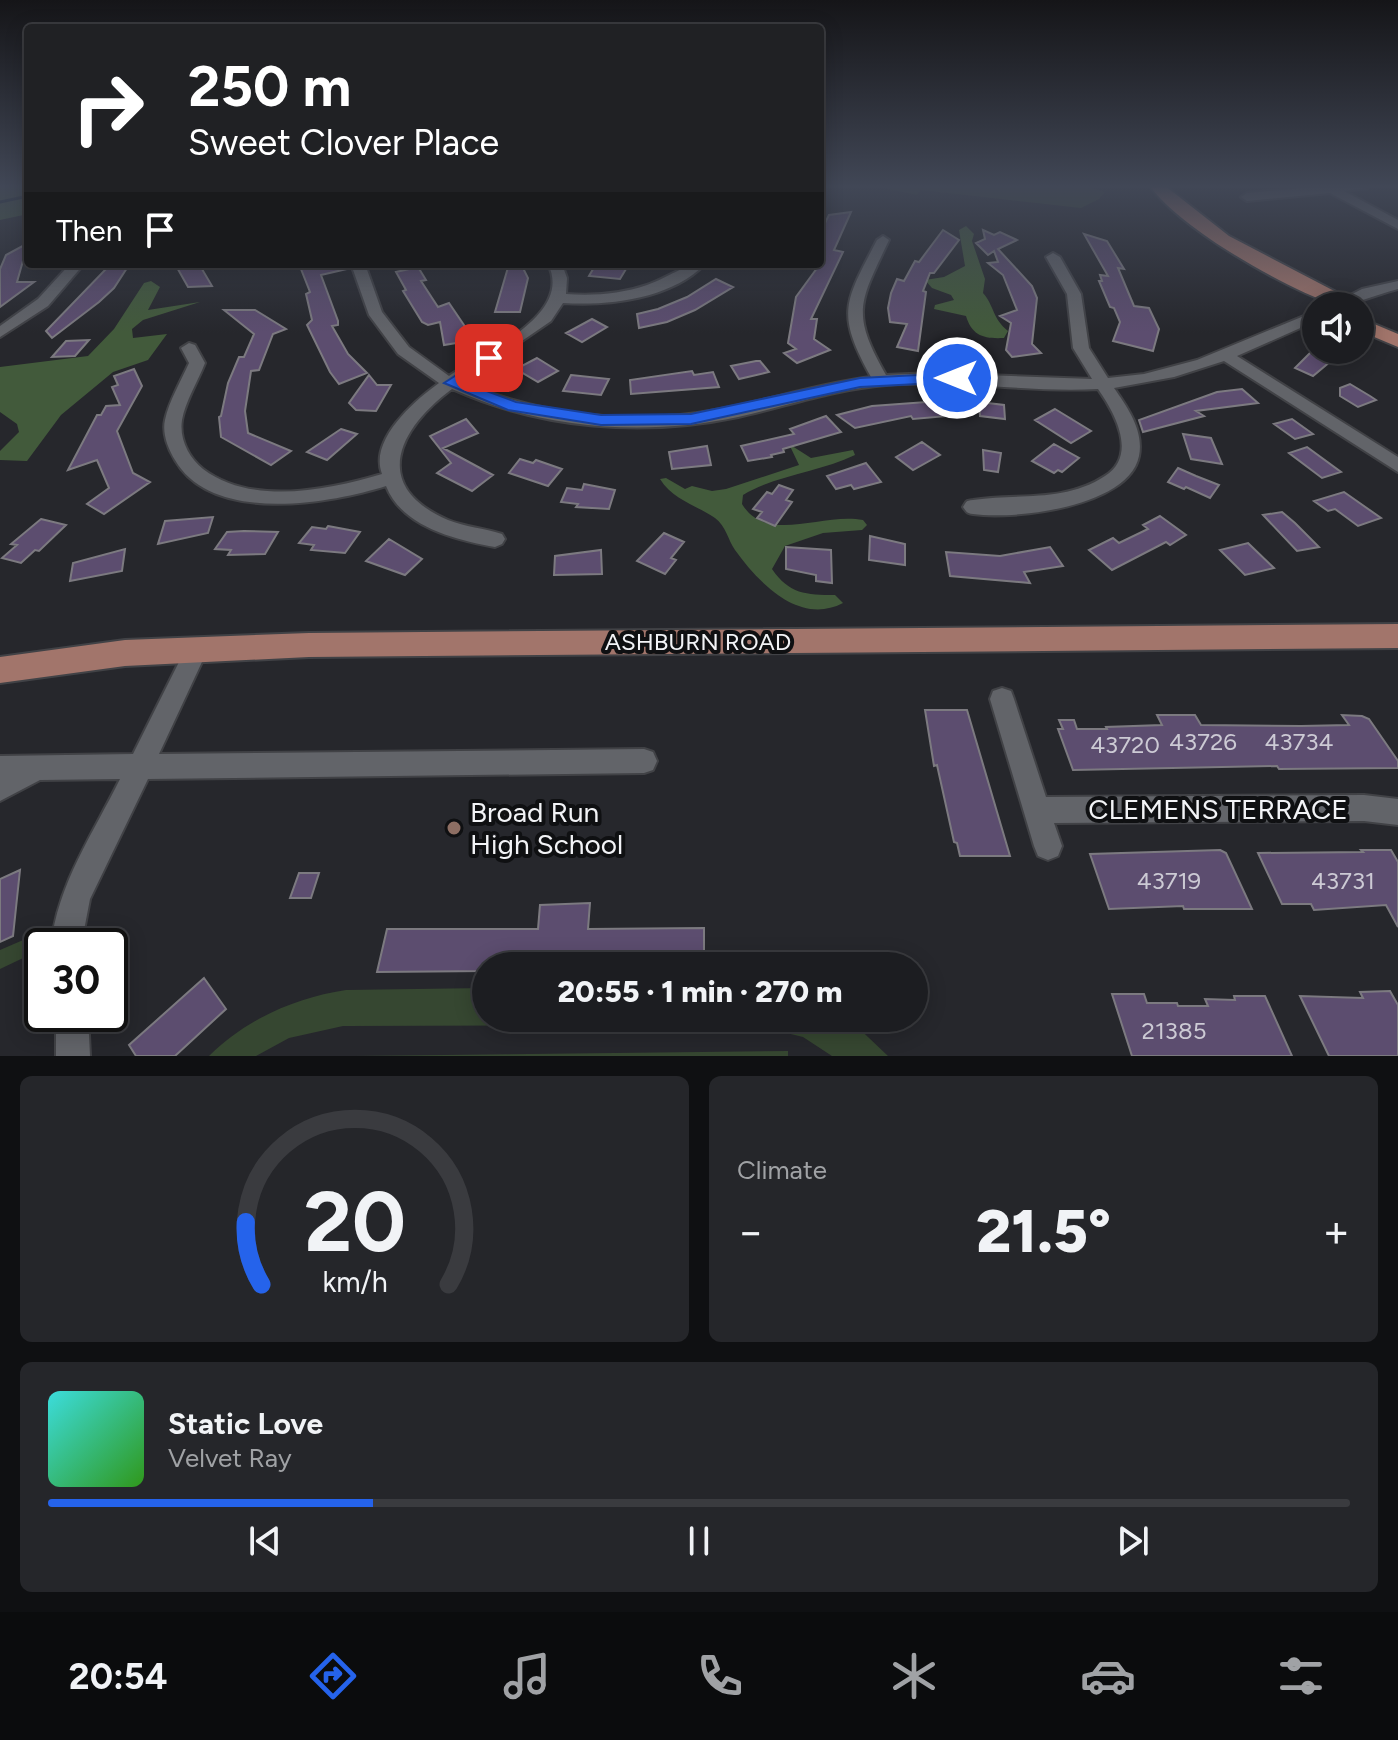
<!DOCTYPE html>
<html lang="en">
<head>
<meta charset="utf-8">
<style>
  :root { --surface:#1c1d21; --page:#25262a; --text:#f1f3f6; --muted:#a0a2a5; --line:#3a3b3f; --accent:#2563eb }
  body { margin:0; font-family:Figtree,sans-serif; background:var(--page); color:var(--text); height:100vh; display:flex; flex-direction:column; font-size:30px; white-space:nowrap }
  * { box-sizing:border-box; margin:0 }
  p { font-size:26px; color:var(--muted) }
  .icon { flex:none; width:44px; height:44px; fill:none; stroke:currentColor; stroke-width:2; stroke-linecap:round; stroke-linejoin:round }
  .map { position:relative; height:1056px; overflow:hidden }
  .details { display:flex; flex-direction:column; gap:20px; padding:20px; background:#0f1012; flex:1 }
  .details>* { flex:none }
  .top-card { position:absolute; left:24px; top:24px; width:800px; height:244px; border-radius:8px; box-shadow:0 4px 20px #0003,0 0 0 2px var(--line); background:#202124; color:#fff; overflow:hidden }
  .controls { position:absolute; left:1302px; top:292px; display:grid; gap:16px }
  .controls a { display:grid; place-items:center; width:72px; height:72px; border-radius:50%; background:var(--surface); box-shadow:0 4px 20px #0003,0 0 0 2px var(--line); font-size:40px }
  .speed { position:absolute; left:24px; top:928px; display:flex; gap:16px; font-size:40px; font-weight:700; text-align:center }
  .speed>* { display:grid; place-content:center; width:104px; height:104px; border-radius:50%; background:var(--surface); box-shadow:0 4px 20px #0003,0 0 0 2px var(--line); line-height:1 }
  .speed .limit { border:4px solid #111; border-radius:12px; background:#fff; color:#111 }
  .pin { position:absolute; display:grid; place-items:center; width:68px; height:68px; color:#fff; margin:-34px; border-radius:16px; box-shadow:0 4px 12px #0006 }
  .me { position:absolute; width:88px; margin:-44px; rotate:270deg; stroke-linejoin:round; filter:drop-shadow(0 0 6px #0008) }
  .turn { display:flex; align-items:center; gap:28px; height:168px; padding:0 32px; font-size:36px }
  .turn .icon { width:104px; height:104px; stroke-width:2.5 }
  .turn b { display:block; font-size:56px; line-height:68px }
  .then { display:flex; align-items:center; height:76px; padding:0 32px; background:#0003; gap:16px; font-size:30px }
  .big { font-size:60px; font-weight:800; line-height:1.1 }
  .details .widget { flex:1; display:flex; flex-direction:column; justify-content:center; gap:12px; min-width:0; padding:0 28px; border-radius:12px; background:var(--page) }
  .details .dial { align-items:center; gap:0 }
  .dial svg { height:208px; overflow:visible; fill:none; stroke:var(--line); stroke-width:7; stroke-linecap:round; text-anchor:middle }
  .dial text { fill:var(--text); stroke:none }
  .song { display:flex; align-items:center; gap:24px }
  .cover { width:96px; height:96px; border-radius:12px; background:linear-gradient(135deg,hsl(180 70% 55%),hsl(110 70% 35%)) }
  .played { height:8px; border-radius:4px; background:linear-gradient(90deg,var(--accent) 25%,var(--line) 25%) }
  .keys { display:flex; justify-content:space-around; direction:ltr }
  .heat { display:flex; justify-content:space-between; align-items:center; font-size:44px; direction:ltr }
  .details .tiles { flex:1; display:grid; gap:20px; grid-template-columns:1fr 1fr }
  .widget:last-child { grid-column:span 2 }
  .trip { position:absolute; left:472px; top:952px; width:456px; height:80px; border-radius:40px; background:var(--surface); box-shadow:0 4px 20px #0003,0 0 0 2px var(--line); font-weight:800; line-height:80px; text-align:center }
  .tabs { display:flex; height:128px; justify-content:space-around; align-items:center; background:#0b0c0d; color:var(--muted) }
  .tabs .icon { width:56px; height:56px }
  .tabs .selected { color:var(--accent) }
  .tabs b { font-size:36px; color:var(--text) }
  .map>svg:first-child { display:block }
</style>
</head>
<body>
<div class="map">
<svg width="1398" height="1056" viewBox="0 0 1398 1056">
  <rect width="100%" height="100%" fill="#26272c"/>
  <!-- green -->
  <path fill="#364731" d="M869,185H1084L1105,192L1099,199L1081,208L921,190L917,195Z
    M51,928L49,946H42V973L39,972L40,950L0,969V950Z
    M486,988V1018H848L888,1056H832L803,1037L754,1025L343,1026L289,1038L256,1056H209C247,1019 294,998 346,990Z
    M788,1051V1056H354Z"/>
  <!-- forest -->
  <path fill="#425a3b" d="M0,185H28V214L0,220Z
    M966,226L974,234L972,241L985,279L983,293C995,307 992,318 1008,331L1004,338C984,339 972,336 966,316L934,309L935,305L954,300L951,295L932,288L925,280L944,277L965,266L959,230Z
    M151,281L160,287L148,310L200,302L143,320L132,329L133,338L167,334L148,360L113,372L61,415L27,461L0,460V451L19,432L17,424L0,412V367L88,356L114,329L144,283Z
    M789,444L811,458L853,450L855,455C820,472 776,475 743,495L742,504C767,545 822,512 863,520L867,525L862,530L823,533L785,546L772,569C789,594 806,595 835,595L843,603C799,626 758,582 735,550C728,540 726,526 715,518C696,505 673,500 660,479L666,478L685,489L692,486L712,491L726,489L799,465Z"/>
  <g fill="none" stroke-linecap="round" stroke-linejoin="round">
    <!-- stream -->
    <path stroke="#001323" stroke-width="3" d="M0,202L28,196"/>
  </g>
  <!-- building -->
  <path fill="#5c4d6f" stroke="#7c7a80" stroke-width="2" d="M851,212L834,250L843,252L811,319H817L814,339L830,350L797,363L784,353L796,349L788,343L796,297L820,264V233L829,215Z
    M943,230L959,240L934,273H930L923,291L926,292L918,351L897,347L907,324L890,322L888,308L891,293L897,279L904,281L915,261L919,262Z
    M983,230L994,235L1000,232L1017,240L998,249L1032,286L1037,298L1032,344L1041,353L1012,357L1006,350L1011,323L1000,316L1017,310L1003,275L988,263L998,262L994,251L988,255L976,243L985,239Z
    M1084,234L1107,241L1124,269L1118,268L1134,306L1149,308L1159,329L1153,351L1113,341L1120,322L1114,308L1110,307L1099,281H1102L1100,275L1108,276Z
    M28,243L17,282H34L0,307V269L6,255Z
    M175,264H199L212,286L188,287Z
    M299,264H346L347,269L321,275L338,321V325L332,326L348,354L367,373L339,384L330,372L307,325L312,320L306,294L310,292Z
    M509,264H521L528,278L520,312H495Z
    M596,264H629L620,279L589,276Z
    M129,265L114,288L99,302L52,338L46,331L105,270L110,266Z
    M418,267L426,280L421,281L438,307L449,303L466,328L479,326L481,339L444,345L440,322L428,325L422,322L403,291L406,290L396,272Z
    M716,279L733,287L695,310L667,322L639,328L637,314L658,309L687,297Z
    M224,310H255L286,329L273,334L259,370L251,371L245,411L248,433L291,451L271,465L221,437L219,417L221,416L228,383L239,357H244L254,334Z
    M592,319L607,327L582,342L566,333Z
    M89,340L75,356L52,357L66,341Z
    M1311,352L1331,361L1313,376L1295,368Z
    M537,358L558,371L538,382L516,369Z
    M756,361H760L769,372L739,379L731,366Z
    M134,369L142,386L117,431L133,473L150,482L104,514L87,504L109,488L97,460L68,470L97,415H101L106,406L120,405L112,387L118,385L114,376Z
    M692,371L694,375L713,372L719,387L631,394L630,380Z
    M369,375L377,385H391L376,411L356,410L349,403Z
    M571,375L609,379L601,395L563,391Z
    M1350,384L1370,396L1376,400L1358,407L1340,396V388Z
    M1242,389L1258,403L1196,411L1204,416L1143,432L1139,420L1217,392Z
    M940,401L948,416L913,419L911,416L855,428L837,415L872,406Z
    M979,402L1004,405L1005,419L980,416Z
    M1055,409L1091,431L1071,443L1035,420Z
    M826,416L841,432L783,449L784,452L771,455L772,457L748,461L741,446L794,434L790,429Z
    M466,419L478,433L443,448L493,475L472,491L437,473L451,463L430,436Z
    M1292,419L1313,434L1295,439L1274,424Z
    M341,429L357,434L327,460L307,452Z
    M1183,434L1211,438L1222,464L1191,459Z
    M922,442L940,455L913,470L896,457Z
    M1054,444L1079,458L1062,472L1058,470L1054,473L1032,461Z
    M707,446L711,465L672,469L669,452Z
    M1307,447L1341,472L1322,478L1289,453Z
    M983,450L1001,453L998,472L984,470Z
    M520,459L533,463L536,460L562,469L548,486L509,473Z
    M866,463L881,482L854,489L851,485L836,489L827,476Z
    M1178,468L1196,476L1219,485L1210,498L1186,487L1184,489L1168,482Z
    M584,484L615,490L609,509L576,507L578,504L561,502L567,488L582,490Z
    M779,485L793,490L786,500L792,502L775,526L757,518L762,512L753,509L767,492L772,494Z
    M1344,492L1381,518L1358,526L1335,509L1328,511L1314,501Z
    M1282,512L1295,523L1319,547L1297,551L1263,515Z
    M1160,516L1186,535L1170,545L1166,542L1112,570L1089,550L1113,538L1119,543L1148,529L1143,525Z
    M213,517L208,533L158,544L165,521Z
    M41,519L66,525L39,551L35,550L21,563L2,558L17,545L11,544Z
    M328,526L360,532L345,553L311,550L314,545L299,543L312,527L326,529Z
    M244,531L278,532L265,554L228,555L231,550L215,549L227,532Z
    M664,533L684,542L671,558L676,560L665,574L637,561Z
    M870,536L905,544V565L869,560Z
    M389,539L422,559L405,575L366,561Z
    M1248,543L1274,568L1245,575L1220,550Z
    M786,547L831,550L832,583L816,581V575L786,569Z
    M1050,547L1063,566L1024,572L1030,583L950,576L946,552L1000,556Z
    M125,549L122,571L70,581L73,563Z
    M601,550L602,574L554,575L555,556Z
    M925,710H967L1010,856H960L957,843L954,842L937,765L934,766Z
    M1157,715H1195L1201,725L1301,726L1349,725L1342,715L1362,716L1369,719L1398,761V768L1279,769L1277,766L1073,770L1058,729H1063L1059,720H1074L1077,729H1107L1106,727L1162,725Z
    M1220,850L1226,853L1252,909H1184L1183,906L1109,909L1090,854Z
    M1361,850H1391L1398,862V927L1386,905L1314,910L1311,904H1282L1258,853L1363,852Z
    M20,870L13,936L0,942V879Z
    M299,873H319L311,898H290Z
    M590,903L588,929L704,928V966H486V971L377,972L387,929H538L540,905Z
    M204,978L226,1009L175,1056H136L129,1045Z
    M1390,991L1398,1005V1056H1329L1300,996L1363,998L1360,992Z
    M1112,994H1144L1147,1003H1177L1178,1006H1208L1205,999L1235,1000L1234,996H1265L1292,1056H1132Z"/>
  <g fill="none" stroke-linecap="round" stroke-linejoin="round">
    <!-- minor casing -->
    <g stroke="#414246" stroke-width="4">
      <path id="minor" d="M1339,185H1368L1367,188L1344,191L1398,220V229L1330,193L1247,201L1241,197L1247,193Z
        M883,236L889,240C860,302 850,312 886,375L932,373L1092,379L1073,348L1067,294L1046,257L1053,253L1060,257L1081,294L1089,348L1108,378L1144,374L1197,360L1316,311V321L1237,356L1398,457V472L1224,361L1174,377L1114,388C1128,408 1144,431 1139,456C1129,507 1014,520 973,514C966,513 967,512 963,507C967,501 965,501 973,500C1018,493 1064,503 1105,476C1138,455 1115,413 1098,389C1028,393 957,379 886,385C835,389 787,406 738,417C643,437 541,429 452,389C398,429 370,486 448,520C465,527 484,528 502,534L505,539L502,544L495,547C456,540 402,527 386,486C329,504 212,524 175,460C168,449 162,433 165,420C169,401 181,381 189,363L181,348L189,343L195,345L205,363C198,381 185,402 182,420C179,439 189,458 203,469C252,506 328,490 382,474C369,440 414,401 439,383L398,354L369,315L351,264H365L382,312L409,347L449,376C483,352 574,316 548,264H562L567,278L566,294C593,296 621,294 647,285C668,278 683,264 705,264C671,299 609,306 563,303L551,321L462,382C542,416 635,426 721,409C771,400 820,383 871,377C835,312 845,302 877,240Z
        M70,264H84L48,306L0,337V326L38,299Z
        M1398,281V289C1374,295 1353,306 1329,306L1362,289Z
        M197,639L205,642L208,649L159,754L644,749L653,752L657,761L653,770L644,773L148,779L90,899L81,946H51C57,885 94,832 120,779L40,780L0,801V756L133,754L189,642Z
        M1002,688L1011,691L1014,699L1046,797L1364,795L1398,799V825L1364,821L1054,823L1062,846L1058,856L1048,860L1038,856L1034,846L990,699L993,691Z
        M56,1014H88L90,1056H56Z"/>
    </g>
    <!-- major casing -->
    <g stroke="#414246" stroke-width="4">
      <path id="major" d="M1149,185H1164L1229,236L1363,306L1360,310V306C1352,306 1343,307 1335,305C1282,286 1182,230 1149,185Z
        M1360,318L1398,334V347L1360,331Z
        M1398,624V648L309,657L125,666L0,683V657L125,640L309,633Z"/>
    </g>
    <!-- minor -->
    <use href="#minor" fill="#626469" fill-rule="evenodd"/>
    <!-- major -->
    <use href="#major" fill="#a2756b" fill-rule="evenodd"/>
  </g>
  <!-- sky -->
  <linearGradient id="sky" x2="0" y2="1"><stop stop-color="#151518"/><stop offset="0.56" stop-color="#414756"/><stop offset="1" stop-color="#414756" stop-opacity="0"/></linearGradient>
  <rect width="1398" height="333" fill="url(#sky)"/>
  <!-- route -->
  <path fill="#2563eb" stroke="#184099" stroke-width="2" d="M489,354L497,358L494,361L462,382L516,402L601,415L691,414L860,378L957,373L964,378L957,382L860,387L691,424L601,425L508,410L444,383Z"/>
  <!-- markers -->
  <circle fill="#8d6e63" stroke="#0f1012" stroke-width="3" cx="454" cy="828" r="8"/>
  <g text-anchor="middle" stroke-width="8" stroke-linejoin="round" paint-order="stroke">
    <!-- street labels -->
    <g font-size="24" fill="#f2f3f6" stroke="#0f1012">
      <text x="698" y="650">ASHBURN ROAD</text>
    </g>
    <!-- near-number labels -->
    <g font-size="24" fill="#cccad4">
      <text x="1203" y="750">43726</text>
      <text x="1299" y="750">43734</text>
      <text x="1125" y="753">43720</text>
      <text x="1169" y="889">43719</text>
      <text x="1343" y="889">43731</text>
      <text x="1174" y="1039">21385</text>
    </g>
    <!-- near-street labels -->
    <g font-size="28" fill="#f2f3f6" stroke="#0f1012">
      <text x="1218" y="819">CLEMENS TERRACE</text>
    </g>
    <!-- near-poi labels -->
    <g font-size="28" fill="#f2f3f6" stroke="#0f1012" text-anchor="start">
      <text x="470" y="822">Broad Run<tspan x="470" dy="32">High School</tspan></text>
    </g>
  </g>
</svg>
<div class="controls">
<a><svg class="icon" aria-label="sound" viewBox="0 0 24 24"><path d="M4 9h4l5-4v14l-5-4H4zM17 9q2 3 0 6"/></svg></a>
</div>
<div class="speed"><div class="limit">30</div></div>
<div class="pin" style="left:489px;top:358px;background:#d93025"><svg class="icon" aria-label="arrive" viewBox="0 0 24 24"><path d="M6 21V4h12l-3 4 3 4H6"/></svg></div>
<svg class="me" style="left:957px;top:378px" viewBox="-20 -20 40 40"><circle r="17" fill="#2563eb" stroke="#fff" stroke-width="3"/><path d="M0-11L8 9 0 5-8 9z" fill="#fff"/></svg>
<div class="trip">20:55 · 1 min · 270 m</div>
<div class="top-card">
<div class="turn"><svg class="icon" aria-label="right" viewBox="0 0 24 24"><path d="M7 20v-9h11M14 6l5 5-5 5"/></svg><div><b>250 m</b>Sweet Clover Place</div></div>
<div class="then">Then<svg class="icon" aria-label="arrive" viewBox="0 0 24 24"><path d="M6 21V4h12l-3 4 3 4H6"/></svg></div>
</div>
</div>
<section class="details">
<div class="tiles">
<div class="widget dial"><svg viewBox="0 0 100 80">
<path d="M14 69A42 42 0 1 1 86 69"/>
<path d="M14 69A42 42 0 0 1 8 45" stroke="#2563eb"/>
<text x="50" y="56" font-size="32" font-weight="700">20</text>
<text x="50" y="72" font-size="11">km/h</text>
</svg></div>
<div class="widget"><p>Climate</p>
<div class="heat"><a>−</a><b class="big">21.5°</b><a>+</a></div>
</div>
<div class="widget">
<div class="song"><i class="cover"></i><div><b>Static Love</b><p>Velvet Ray</p></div></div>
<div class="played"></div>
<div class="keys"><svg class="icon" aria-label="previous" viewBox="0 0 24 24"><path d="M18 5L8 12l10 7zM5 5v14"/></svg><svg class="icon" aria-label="pause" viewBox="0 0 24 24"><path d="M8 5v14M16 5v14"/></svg><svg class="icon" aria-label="next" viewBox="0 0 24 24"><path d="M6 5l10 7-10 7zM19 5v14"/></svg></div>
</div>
</div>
</section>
<nav class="tabs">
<b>20:54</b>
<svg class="icon selected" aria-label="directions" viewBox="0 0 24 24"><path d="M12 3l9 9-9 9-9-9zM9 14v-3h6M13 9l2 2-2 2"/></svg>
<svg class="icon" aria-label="music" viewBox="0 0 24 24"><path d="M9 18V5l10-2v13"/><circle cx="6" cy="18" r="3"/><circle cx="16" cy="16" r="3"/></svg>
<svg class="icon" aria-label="phone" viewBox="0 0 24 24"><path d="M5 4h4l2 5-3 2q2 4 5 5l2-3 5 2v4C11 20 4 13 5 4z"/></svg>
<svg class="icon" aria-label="climate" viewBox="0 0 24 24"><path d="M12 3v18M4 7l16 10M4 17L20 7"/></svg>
<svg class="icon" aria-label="car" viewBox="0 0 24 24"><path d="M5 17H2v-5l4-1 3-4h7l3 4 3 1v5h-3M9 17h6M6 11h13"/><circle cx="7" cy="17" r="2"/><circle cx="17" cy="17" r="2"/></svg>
<svg class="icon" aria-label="filters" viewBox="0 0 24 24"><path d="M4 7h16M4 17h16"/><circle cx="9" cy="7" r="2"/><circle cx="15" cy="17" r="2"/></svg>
</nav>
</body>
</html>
